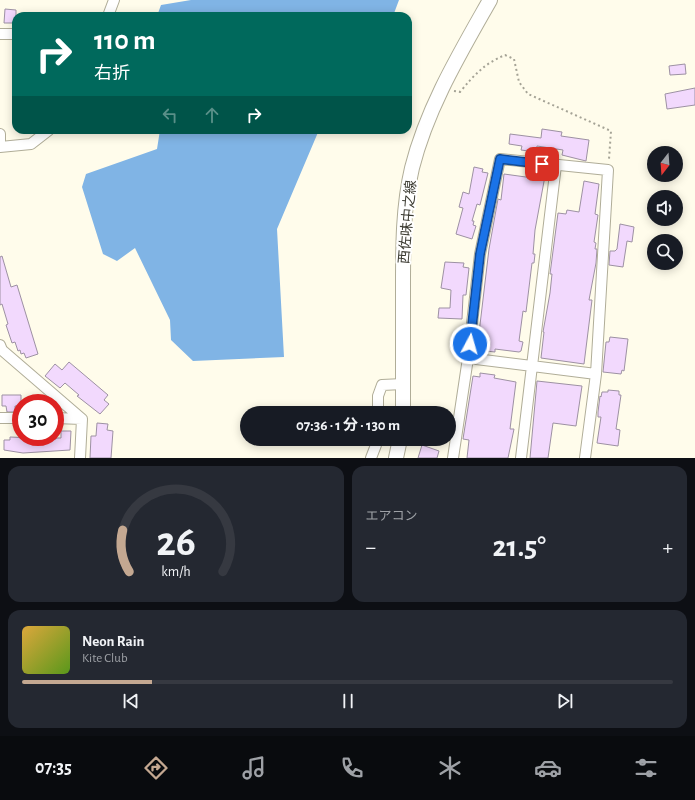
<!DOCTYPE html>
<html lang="ja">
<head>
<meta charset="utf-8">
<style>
  :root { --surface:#171b24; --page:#242831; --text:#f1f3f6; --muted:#9ea1a6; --line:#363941; --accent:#c4a891 }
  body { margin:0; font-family:"Alegreya Sans","Noto Sans JP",sans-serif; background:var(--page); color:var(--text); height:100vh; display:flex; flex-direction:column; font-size:15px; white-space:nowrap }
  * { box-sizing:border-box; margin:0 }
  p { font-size:13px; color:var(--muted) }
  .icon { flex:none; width:22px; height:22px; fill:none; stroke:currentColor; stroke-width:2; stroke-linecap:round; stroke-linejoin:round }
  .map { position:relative; height:458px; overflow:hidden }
  .details { display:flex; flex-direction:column; gap:8px; padding:8px; background:#0d0f14; flex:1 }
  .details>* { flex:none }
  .guide { position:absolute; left:12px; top:12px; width:400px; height:122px; border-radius:12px; box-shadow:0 2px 10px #0003; background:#00695c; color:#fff; overflow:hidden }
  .needle { width:26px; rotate:197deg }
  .tools { position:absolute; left:647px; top:146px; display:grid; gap:8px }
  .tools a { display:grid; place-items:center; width:36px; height:36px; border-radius:50%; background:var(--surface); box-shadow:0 2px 10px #0003; font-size:20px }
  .speed { position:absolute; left:12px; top:394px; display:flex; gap:8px; font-size:20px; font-weight:700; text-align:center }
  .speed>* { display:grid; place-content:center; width:52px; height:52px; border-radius:50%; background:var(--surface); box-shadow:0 2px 10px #0003; line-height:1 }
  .speed .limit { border:6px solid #d22; background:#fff; color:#111 }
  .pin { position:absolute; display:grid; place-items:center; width:34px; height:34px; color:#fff; margin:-17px; border-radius:8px; box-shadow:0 2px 6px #0006 }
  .me { position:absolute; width:44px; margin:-22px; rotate:6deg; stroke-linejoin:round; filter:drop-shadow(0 0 3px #0008) }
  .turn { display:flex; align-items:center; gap:14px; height:84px; padding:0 16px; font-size:18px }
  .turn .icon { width:52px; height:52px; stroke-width:2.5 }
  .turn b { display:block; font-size:28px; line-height:34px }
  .lanes { display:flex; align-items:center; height:38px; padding:0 16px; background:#0003; justify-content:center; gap:20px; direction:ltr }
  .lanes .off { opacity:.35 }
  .big { font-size:30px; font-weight:700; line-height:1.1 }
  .details .card { flex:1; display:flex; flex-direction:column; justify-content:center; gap:6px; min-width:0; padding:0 14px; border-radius:12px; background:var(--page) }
  .details .dial { align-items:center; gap:0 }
  .dial svg { height:104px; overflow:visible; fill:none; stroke:var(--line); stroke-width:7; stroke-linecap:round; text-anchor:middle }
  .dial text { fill:var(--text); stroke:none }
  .song { display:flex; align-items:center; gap:12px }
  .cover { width:48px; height:48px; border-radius:6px; background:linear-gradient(135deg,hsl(40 70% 55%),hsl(90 70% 35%)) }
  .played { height:4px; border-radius:2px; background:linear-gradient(90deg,var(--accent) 20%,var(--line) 20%) }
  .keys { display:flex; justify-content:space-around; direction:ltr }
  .heat { display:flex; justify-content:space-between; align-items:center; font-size:22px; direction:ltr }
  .details .tiles { flex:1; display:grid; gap:8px; grid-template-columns:1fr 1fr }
  .card:last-child { grid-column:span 2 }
  .trip { position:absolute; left:240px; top:406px; width:216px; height:40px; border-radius:20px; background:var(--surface); box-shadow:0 2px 10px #0003; font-weight:700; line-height:40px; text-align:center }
  .tabs { display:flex; height:64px; justify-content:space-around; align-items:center; background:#090b0e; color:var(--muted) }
  .tabs .icon { width:28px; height:28px }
  .tabs .current { color:var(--accent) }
  .tabs b { font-size:18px; color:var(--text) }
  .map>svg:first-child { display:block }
</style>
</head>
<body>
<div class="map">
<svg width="695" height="458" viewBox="0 0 695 458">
  <rect width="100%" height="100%" fill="#fffceb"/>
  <!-- water -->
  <path fill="#80b4e5" d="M191,0H399L393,16H157L161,5Z
    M160,130H319L277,229L284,357L193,361L171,340L170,320L135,248L117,261L103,254L82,187L86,174L157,149Z"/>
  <!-- building -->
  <path fill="#f2d9fd" stroke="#9d91a3" d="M5,9L16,10V23H4Z
    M685,64L686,74L670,75L669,66Z
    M695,88V105L667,109L665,94Z
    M542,129L562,132L561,136L589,140L586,161L562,155L563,150L537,146L536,152L521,150L522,146L509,144L510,134L541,138Z
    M474,167L483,169L482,172L488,173L480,205L477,204L472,221H474L473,225L476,226L472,239L456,234L463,208L459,207L463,192L469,194Z
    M504,174L533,178V174L545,176L535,230L533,254H535L534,263H532L526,312L523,311L519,341L523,342L521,351L519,352L495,349V352L477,350L489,249L498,199L501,200Z
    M584,181L599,184L595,214L598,215L594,242L596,243L595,249H597L596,263L589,300H592L584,364L541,358L544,332H543L550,293L552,274H550L558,213L566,214L567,210L579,212Z
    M620,224L634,227L632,242L627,241L623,267L609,265L610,251H615L617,249Z
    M2,256L11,287L17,285L38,354L26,358L24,353L21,354L20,350L18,351L15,342L12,343L6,325L8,324L2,304L0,305V257Z
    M445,262L464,263L463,267L469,268L466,295H463L462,319L438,318L439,308H450L451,290L441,288Z
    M610,337L628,339L624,371L622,370L621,374L603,372L606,342H609Z
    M69,362L108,395L104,400L109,404L100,414L77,396L79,395L65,383L60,388L45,376L55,364L62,370Z
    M480,373L495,375L494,378L516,382L510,429H514L508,458H467L469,440L463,439L473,376L480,377Z
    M537,381L582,386L576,426L553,423L548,458H530Z
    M608,390L619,391V395H621L616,429L620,430L618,446L597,443L601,417H598V412L600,396L601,397L602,392H608Z
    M2,395H21V406H15V412H7L6,406H2Z
    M97,423L108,424L107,430L113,431L111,458H90L91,436H96Z
    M61,431H71L70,450L23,453L4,450V440H10V437L56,439V438H61Z
    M422,445L439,451L437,458H418Z"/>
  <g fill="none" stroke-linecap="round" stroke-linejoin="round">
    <!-- minor casing -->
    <g stroke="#b0ad98" stroke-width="12">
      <path id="minor" d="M108,16L114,0
        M0,34H16
        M0,134V147
        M0,147L31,144L49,130
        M0,345L2,350L82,419
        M468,358L596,374
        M378,413V396L382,385L403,384
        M0,418H21
        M55,418L82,419
        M80,458L82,419
        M371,458L376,445L377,439
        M453,458L468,358L480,254L500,159L608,170L596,374L585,458
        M521,458L556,165"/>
    </g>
    <!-- secondary casing -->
    <g stroke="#b0ad98" stroke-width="16">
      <path id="secondary" d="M403,413C403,370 403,328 403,285C403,247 403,206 412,168C427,108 460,53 490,0
        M396,458L400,439"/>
    </g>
    <!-- path -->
    <path stroke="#a5a396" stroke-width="2" stroke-dasharray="2 3" stroke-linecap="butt" d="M454,91L460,92C475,74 484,64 505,55L514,59L519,82L528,94L611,131L609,159"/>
    <!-- minor -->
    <use href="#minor" stroke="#fff" stroke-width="10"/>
    <!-- secondary -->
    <use href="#secondary" stroke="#fff" stroke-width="14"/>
  </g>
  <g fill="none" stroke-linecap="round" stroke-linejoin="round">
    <!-- route casing -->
    <g stroke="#114b97" stroke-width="10">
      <path id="route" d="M470,344L480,254L500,159L542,164"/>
    </g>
    <!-- route -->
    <use href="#route" stroke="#1a73e8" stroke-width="7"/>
  </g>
  <g text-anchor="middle" stroke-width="4" stroke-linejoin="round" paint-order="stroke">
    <!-- street labels -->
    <g font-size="14" fill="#3c3b32" stroke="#fff">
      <text transform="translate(407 222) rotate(-85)" y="5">西佐味中之線</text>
    </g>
  </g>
</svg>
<div class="tools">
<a><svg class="needle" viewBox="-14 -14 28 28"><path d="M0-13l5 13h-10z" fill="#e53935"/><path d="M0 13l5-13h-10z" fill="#9ea1a6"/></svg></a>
<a><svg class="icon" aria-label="sound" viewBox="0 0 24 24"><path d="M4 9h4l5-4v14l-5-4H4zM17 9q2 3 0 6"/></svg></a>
<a><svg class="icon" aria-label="search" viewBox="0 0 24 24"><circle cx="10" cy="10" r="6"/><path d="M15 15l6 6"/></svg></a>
</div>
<div class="speed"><div class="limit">30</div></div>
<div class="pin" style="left:542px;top:164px;background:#d93025"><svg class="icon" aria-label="arrive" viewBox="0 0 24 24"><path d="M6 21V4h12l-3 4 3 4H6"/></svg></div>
<svg class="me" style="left:470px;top:344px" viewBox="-20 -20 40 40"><circle r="17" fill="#1a73e8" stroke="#fff" stroke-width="3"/><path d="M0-11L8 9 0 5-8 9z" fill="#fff"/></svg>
<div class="trip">07:36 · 1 分 · 130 m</div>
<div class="guide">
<div class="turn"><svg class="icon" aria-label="right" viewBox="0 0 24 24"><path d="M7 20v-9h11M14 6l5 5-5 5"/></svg><div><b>110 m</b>右折</div></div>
<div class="lanes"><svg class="icon off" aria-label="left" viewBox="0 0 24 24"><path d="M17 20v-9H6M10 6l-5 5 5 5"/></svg><svg class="icon off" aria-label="ahead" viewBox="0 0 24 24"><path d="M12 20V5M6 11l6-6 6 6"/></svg><svg class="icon" aria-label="right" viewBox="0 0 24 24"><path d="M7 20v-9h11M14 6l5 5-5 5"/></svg></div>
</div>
</div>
<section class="details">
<div class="tiles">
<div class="card dial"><svg viewBox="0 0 100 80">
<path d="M14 69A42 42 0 1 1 86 69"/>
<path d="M14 69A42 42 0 0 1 9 37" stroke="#c4a891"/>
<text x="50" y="56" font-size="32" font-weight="700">26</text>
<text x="50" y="72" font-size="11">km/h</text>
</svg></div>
<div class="card"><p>エアコン</p>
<div class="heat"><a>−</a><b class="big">21.5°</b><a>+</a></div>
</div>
<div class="card">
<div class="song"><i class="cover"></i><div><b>Neon Rain</b><p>Kite Club</p></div></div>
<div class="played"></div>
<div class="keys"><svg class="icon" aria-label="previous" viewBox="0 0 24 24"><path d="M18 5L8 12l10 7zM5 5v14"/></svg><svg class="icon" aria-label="pause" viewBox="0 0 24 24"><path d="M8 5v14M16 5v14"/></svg><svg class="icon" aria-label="next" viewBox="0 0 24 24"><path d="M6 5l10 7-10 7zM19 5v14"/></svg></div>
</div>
</div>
</section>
<nav class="tabs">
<b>07:35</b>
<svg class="icon current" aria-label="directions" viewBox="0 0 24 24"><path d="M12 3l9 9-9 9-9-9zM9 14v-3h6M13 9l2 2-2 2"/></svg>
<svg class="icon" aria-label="music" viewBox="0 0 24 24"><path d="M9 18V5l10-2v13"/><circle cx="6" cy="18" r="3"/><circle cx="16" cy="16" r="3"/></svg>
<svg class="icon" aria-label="phone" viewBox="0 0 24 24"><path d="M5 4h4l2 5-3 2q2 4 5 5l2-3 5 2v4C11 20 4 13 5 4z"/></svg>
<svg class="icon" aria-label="climate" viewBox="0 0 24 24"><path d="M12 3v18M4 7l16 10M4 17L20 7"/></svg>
<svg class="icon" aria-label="car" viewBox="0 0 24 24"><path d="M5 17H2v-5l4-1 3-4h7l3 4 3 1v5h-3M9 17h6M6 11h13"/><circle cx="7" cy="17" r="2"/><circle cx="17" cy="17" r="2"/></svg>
<svg class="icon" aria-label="filters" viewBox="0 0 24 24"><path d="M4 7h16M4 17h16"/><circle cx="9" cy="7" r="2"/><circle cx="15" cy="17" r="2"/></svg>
</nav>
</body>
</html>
